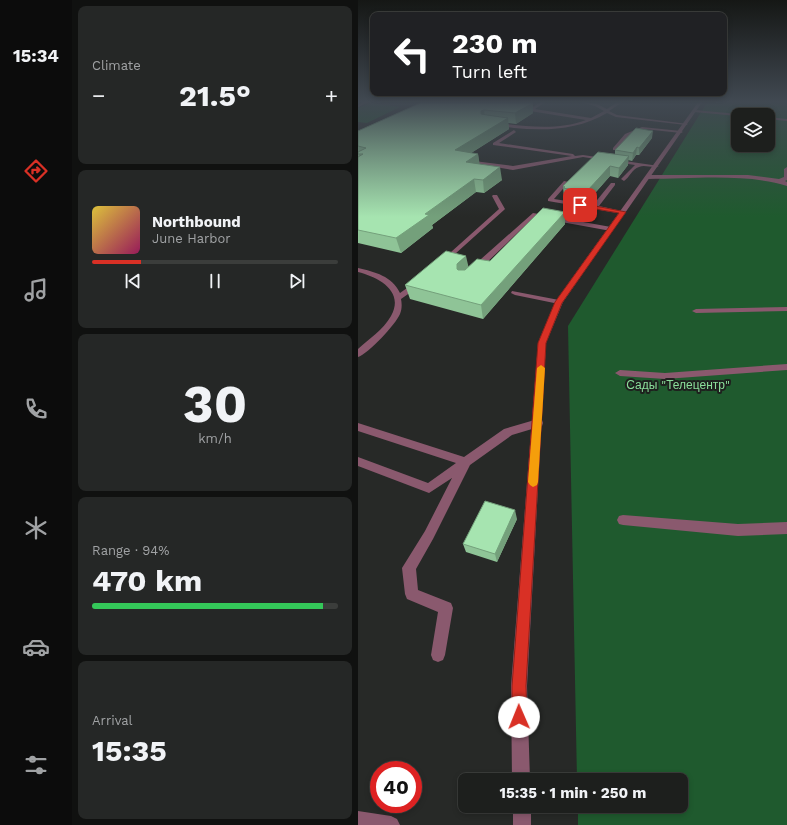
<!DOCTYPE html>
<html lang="en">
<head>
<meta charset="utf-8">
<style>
  :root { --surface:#1d1f1d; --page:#252726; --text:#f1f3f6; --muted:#a0a2a4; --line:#3b3d3b; --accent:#d93025 }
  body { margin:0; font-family:"Work Sans",sans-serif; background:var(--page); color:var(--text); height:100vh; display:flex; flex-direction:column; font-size:15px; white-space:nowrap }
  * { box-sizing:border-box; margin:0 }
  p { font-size:13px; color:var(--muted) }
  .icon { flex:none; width:22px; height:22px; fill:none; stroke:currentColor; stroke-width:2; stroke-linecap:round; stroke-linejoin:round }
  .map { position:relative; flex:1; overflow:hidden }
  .sheet { display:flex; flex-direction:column; gap:6px; padding:6px; background:#101110; width:286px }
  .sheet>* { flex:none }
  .top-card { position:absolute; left:12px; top:12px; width:357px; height:84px; border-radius:8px; box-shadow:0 2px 6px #0003,0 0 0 1px var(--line); background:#202124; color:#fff; overflow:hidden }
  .fabs { position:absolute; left:373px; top:108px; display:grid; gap:8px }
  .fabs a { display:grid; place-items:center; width:44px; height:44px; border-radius:8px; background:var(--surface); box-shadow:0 2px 6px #0003,0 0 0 1px var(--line); font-size:20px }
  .speed { position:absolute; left:12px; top:761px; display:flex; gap:8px; font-size:20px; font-weight:700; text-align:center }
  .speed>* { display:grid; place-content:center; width:52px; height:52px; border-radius:50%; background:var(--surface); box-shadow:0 2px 6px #0003,0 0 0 1px var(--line); line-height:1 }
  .speed .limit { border:6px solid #d22; background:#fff; color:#111 }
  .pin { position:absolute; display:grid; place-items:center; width:34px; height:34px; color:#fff; margin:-17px; border-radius:8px; box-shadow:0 2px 6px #0006 }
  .me { position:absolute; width:44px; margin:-22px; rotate:359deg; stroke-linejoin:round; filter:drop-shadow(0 0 3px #0008) }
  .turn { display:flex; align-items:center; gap:14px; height:84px; padding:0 16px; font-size:18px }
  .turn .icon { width:52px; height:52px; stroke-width:2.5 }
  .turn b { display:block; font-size:28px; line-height:34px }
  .big { font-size:30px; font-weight:700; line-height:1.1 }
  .sheet .widget { flex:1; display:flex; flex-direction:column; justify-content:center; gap:6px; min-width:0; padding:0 14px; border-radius:8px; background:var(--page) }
  .sheet .dial { align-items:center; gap:0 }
  .dial b { font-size:52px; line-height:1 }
  .song { display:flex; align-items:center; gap:12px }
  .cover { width:48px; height:48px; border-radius:6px; background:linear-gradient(135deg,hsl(50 70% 55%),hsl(330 70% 35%)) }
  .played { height:4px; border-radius:2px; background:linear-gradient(90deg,var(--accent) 20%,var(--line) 20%) }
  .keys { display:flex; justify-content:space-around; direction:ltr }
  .heat { display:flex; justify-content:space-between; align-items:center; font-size:22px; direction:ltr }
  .charge { height:6px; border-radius:3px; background:linear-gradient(90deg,#34c759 94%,var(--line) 0) }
  .trip { position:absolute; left:100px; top:773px; width:230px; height:40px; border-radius:8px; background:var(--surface); box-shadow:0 2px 6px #0003,0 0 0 1px var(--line); font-weight:700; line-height:40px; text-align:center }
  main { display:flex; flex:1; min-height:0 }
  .menu { display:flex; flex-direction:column; width:72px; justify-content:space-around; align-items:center; background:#0c0c0c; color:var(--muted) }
  .menu .icon { width:28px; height:28px }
  .menu .current { color:var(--accent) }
  .menu b { font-size:18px; color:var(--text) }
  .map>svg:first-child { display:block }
</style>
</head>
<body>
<main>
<nav class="menu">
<b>15:34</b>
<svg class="icon current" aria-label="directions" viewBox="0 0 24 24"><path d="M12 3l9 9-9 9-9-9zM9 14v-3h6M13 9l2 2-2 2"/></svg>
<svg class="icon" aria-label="music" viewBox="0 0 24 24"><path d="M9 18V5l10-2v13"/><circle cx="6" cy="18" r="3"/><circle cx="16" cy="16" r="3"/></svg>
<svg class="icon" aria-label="phone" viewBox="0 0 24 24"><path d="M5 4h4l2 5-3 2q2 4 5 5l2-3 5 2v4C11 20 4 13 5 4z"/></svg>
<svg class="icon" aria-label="climate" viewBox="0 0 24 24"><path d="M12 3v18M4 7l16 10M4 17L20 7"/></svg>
<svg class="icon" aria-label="car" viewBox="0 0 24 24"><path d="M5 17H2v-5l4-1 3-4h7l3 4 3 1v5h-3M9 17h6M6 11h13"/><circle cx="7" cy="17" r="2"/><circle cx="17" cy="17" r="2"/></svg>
<svg class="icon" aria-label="filters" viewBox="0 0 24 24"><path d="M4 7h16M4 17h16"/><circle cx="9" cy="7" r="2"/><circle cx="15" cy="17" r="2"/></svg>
</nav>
<section class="sheet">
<div class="widget"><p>Climate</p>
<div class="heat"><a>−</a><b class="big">21.5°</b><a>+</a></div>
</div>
<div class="widget">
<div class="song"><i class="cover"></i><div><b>Northbound</b><p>June Harbor</p></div></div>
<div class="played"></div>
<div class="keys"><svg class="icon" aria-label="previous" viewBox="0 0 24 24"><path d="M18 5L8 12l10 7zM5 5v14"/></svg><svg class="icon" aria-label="pause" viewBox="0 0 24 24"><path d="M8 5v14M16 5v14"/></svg><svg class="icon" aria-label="next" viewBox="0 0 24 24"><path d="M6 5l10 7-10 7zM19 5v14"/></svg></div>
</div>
<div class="widget dial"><b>30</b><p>km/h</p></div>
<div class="widget"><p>Range · 94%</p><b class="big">470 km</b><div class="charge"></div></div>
<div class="widget"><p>Arrival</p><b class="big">15:35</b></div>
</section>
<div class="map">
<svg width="429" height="825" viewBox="0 0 429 825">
  <rect width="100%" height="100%" fill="#272927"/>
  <!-- green -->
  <path fill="#1f5a2e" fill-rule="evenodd" d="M350,101H429V825H220V806H323V780H219L210,326ZM380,115H410V145H380Z
    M12,103L42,107L9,123L0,122V108Z"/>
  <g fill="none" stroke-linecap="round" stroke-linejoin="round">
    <!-- service -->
    <path fill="#8a596e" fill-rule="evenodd" d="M184,101H189L177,109L233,118L246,111L237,106L219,101L239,104L249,109L261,101H266L251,111L259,115L330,124L328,125L258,117L249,113C220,130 188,131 156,128C149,127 141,127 135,124L137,123C167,126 199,131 228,120L172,111V109Z
      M337,110L380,114L382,115L380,116L336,112Z
      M410,117L429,119V121L410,119Z
      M284,127L323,131L325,132L323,133L286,129L271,136L259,150H255V148L267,134Z
      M156,130L158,132L141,143L215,154L217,156L225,155L301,166C295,169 287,164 281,167C274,169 272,177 266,181L263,179L277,165L225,157L155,170L114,163L116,161L155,166L214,156L135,145V143Z
      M429,167V180L427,181L429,182V186C389,173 332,179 290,179L287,177L290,175H390L421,179L426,177V169Z
      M206,181L211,182L196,199L235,205L253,183H257V185L241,206L268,212L265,214L190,201V199Z
      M135,195H139L147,209L146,210L87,263H83V261L141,209L134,196Z
      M175,213L253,227L256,229L253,231L176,217L120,271H114V267Z
      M0,268C17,272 34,276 42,293L56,283H62L63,285L43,299C44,304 44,309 42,314C38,324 10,354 0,357V349C11,339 25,330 33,316C47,291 20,277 0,272Z
      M154,291L201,300L205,302L201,304L157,295L153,293Z
      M429,307V311L338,313L334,311L338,309Z
      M429,364V370L307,379L262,376L257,373L262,370L307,373Z
      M180,419L184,420L185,423L184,426L154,435L112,465L75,539L58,569L60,590L93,603L95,608L87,655L85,660L80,662L75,660L73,655L80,612L49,599L47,594L44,568L67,531L94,478L71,493L0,466V457L70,483L98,463L0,431V423L106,457L146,429Z
      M265,515L380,524L429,522V534L380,536L265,525L261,524L259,520L261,516Z
      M0,811L33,816L39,819L42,825H0Z"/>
    <!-- minor -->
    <path fill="#8a596e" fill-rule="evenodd" d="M7,101H13L0,107V105Z"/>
    <!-- tertiary -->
    <path fill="#8a596e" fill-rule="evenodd" d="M341,101H345L205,302L188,343L169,686L172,780H154L153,686L180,343L197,302Z
      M155,806H173V825H155Z"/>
  </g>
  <!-- wall -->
  <path fill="#8fc497" d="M67,101L175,113L158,124L150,123L151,129L113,153L120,154L121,164L144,180L126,193L118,192L74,225L75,228L43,253L0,243V131Z
    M294,138L281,155H278L274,161L270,160V165L260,178L252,176L230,201L226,202L206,199L205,186L257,154V150Z
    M207,212V224L125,319L52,299L47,285L132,261Z
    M159,519L139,562L108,552L105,544Z"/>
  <!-- shaded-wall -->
  <path fill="#74a07b" d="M175,103V113L158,124L157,113Z
    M126,110L127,121L123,114V111Z
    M150,118L151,129L99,162L97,150Z
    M295,131L294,138L281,155V148Z
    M279,147L278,155L274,161L275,153Z
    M120,154L122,166L108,162Z
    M271,156L270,165L260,178L261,168Z
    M252,166V176L230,201L226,202V192Z
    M142,167L144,180L126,193L125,180Z
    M116,179L118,192L74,225L75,228L43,253L38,238L67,214Z
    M207,212V224L125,319L123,305Z
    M108,256L111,269L102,277L99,269V264Z
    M157,510L159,519L139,562L137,554Z"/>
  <!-- building -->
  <path fill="#a6e4b0" stroke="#74a07b" d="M67,101H164L175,103L157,113L126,110L123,111V114L129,115L150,118L97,150L120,154L108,162L142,167L125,180L116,179L67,214L71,215L38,238L0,230V157L5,154H0V152L8,148L0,146V131Z
    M278,128L295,131L281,148L279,147L275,153L257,150Z
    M240,152L271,156L261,168L252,166L230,190L226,192L205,188L207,187L205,186Z
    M185,208L207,212L123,305L47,285L88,251L108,256L99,264V269L100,270H107L119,259L132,261Z
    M127,501L157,510L137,554L105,544Z"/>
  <!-- sky -->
  <linearGradient id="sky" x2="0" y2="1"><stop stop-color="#151715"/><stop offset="0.47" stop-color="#414952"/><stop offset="1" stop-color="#414952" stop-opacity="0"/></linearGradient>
  <rect width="429" height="217" fill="url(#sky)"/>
  <!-- route -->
  <path fill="#d93025" stroke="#8d1f18" d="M222,203L268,212L204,303L188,343L168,686L169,717L167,723L161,725L156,723L154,717V686L180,343L197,302L261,213L220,206L219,205Z"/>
  <!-- slow -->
  <path fill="#f59e0b" d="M183,365L187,368L180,482L179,485L175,487L172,485L170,482L179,368Z"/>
  <g text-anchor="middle" stroke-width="4" stroke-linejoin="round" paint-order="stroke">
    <!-- park labels -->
    <g font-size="12" fill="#8ade9a" stroke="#1e201e">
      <text x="320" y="389">Сады "Телецентр"</text>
    </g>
  </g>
</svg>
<div class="fabs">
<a><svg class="icon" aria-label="layers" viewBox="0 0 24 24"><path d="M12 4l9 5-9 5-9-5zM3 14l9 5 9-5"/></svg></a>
</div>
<div class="speed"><div class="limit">40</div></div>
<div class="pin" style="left:222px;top:205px;background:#d93025"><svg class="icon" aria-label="arrive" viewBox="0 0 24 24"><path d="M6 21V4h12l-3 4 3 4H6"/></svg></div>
<svg class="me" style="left:161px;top:717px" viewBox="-20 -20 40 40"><circle r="19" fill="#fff"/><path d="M0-13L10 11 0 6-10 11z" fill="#d93025"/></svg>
<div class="trip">15:35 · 1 min · 250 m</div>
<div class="top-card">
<div class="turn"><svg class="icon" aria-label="left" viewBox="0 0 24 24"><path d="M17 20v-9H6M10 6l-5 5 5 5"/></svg><div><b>230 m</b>Turn left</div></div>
</div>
</div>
</main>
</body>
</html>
